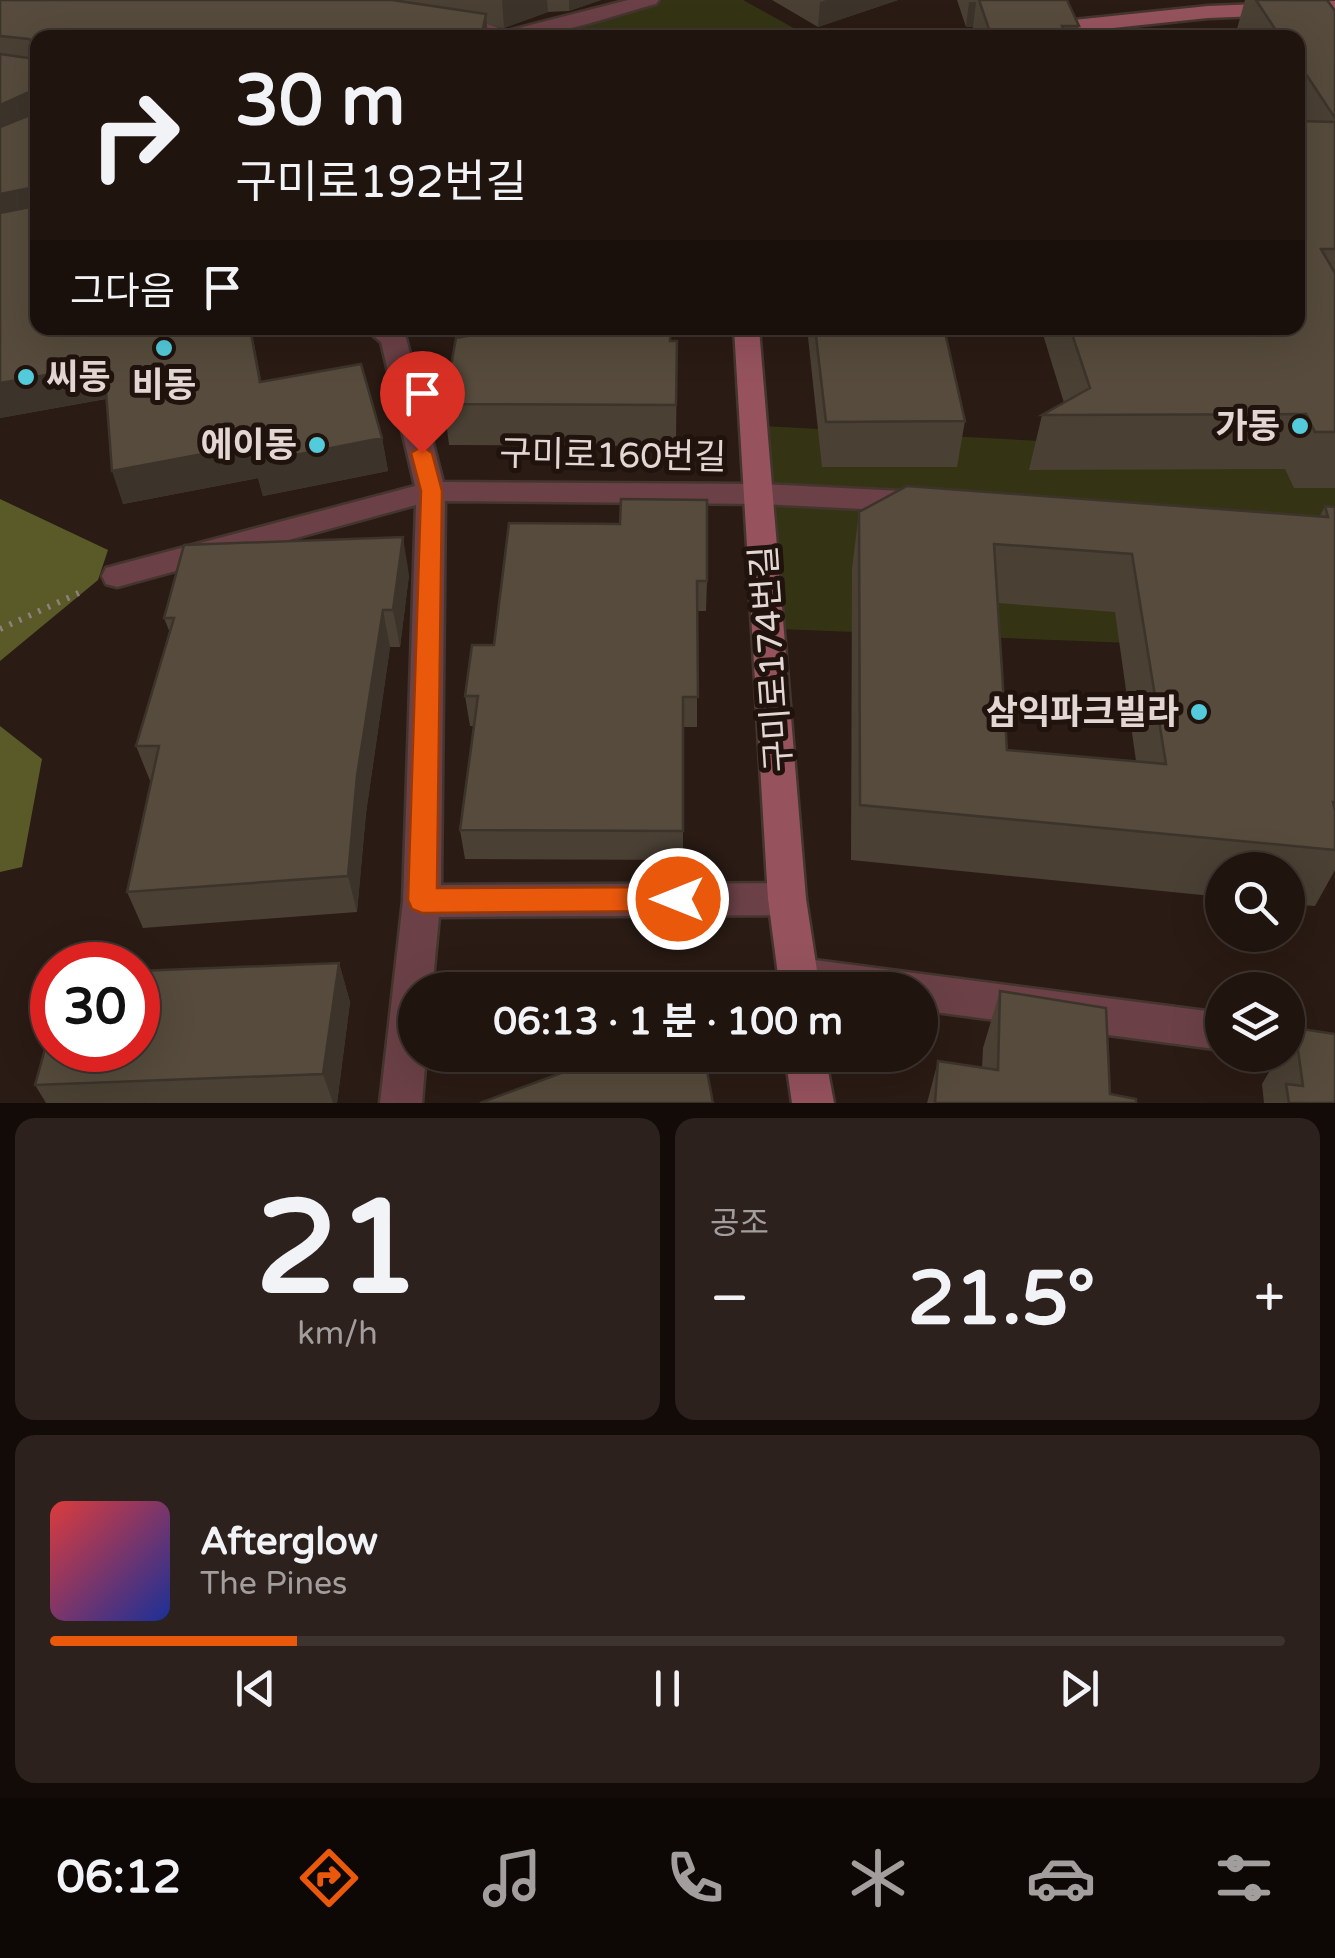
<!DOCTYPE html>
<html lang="ko">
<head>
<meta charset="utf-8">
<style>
  :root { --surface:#20140f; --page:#2d211d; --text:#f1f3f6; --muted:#a29e9e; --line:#3d332f; --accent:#ea580c }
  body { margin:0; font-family:"Varela Round","Noto Sans KR",sans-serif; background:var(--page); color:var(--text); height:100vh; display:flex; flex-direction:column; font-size:38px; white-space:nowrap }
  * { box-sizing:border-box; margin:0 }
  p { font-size:32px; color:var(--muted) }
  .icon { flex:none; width:55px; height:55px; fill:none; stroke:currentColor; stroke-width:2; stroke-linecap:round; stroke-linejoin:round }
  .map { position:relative; height:1103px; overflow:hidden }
  .details { display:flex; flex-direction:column; gap:15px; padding:15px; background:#120b08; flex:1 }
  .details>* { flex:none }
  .guide { position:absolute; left:30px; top:30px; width:1275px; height:305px; border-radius:20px; box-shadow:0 10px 40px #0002,0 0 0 2px var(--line); background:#20140f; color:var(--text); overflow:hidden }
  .tools { position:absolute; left:1205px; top:852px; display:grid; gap:20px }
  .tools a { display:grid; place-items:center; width:100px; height:100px; border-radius:50%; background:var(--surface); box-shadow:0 10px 40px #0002,0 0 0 2px var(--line); font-size:50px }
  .speed { position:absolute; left:30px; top:942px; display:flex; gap:20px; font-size:50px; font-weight:700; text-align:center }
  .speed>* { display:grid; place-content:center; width:130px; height:130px; border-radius:50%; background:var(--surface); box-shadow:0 10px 40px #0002,0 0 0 2px var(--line); line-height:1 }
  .speed .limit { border:15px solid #d22; background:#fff; color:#111 }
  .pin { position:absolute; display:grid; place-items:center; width:85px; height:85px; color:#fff; margin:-102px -42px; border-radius:50% 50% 50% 0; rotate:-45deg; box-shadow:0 0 10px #0007 }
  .pin .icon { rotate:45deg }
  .me { position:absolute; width:110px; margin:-55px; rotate:270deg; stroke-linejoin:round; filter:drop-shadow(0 0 8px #0008) }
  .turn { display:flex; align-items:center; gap:35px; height:210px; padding:0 40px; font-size:45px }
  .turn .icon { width:130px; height:130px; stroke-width:2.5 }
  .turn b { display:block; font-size:70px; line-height:85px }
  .then { display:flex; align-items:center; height:95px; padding:0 40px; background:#0003; gap:20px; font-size:38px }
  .big { font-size:75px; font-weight:700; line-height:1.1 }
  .details .card { flex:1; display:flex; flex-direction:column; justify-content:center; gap:15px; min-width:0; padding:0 35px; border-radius:20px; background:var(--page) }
  .details .dial { align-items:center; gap:0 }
  .dial b { font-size:130px; line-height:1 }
  .song { display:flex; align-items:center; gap:30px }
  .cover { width:120px; height:120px; border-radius:15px; background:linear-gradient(135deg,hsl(0 70% 55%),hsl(230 70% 35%)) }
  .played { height:10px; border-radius:5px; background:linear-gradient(90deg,var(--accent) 20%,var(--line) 20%) }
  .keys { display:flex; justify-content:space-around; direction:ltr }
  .heat { display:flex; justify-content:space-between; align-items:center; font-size:55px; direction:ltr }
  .details .tiles { flex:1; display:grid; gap:15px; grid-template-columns:1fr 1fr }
  .card:last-child { grid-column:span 2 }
  .trip { position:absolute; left:398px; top:972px; width:540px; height:100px; border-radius:50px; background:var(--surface); box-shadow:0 10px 40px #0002,0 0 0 2px var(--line); font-weight:700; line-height:100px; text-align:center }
  .dock { display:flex; height:160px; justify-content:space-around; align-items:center; background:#0d0806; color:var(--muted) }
  .dock .icon { width:70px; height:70px }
  .dock .selected { color:var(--accent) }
  .dock b { font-size:45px; color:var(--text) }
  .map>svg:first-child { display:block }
</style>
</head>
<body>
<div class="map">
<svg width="1335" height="1103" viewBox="0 0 1335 1103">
  <rect width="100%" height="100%" fill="#2a1b14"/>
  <!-- green -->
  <path fill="#343415" d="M663,0H743L810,37L529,38Z
    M763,426L1335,457V521L766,489Z
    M766,501L1335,533V651L779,629Z"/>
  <!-- forest -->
  <path fill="#5a5a28" d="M0,499L108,550L98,580L0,661Z
    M0,726L42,759L22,867L0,872Z"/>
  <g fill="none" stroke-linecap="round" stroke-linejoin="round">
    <!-- street casing -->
    <g stroke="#44352f" stroke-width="5">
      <path id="street" d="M628,0H659L656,4C598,19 494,63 443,17L452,11L507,31Z
        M364,328H393L406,338L443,482L760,484L923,492L933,495L937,502L933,509L923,512L760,504L445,501L441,885L787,883L800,888L806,899L800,910L787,915L439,917L432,990H415V1055H426L422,1103H380L403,901L416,505L117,587L106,584L102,576L106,568L117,565L415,486L381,342Z
        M799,958L1222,1013V1050L920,1010V990L785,988L780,976L785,964Z"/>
    </g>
    <!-- secondary casing -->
    <g stroke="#44352f" stroke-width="5">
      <path id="secondary" d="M1335,1V13L1208,18L1018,38H949L958,32L1208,6Z
        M734,328H759L806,899L820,990H780L768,899Z
        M785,1055H825L834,1103H792Z"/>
    </g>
    <!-- path -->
    <path stroke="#8e817c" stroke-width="6" stroke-dasharray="2.5 8" stroke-linecap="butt" d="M0,629L81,592"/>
    <!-- street -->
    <use href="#street" fill="#6b4147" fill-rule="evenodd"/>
    <!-- secondary -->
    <use href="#secondary" fill="#96535e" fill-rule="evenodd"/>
  </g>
  <!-- wall -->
  <path fill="#4a4034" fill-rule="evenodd" d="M0,0H601L569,11L548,12L504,28L487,24L488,38H38L261,382L382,438L388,471L263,496L258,478L123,504L106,399L0,418Z
    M772,0H898L818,27Z
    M957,0H1067L1079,26L1077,38H971L973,27H966Z
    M1245,0H1327L1335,11V488H1294L1285,469L1029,470L1042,415L1064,403L1041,328H1298V38H1236L1235,36Z
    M807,328H944L965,421L957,467H822Z
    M671,341H677L676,446L449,445L444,404Z
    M1325,506L1335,507V870L1315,906L1288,904V870H1222V897L851,860L852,569L859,512L1320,516ZM998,603L1115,612L1136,761L1007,750Z
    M509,523L707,581L706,611H697V727H683V860L465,859L460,830L474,726H470L465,696L494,645Z
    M409,575L400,647H390L366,813L357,912L143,928L127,892L151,783L136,746L170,633L164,618Z
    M339,963L350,1002L337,1103H46L35,1085Z
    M1000,991L1110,1094L1136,1103H927L938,1061L982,1068L983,1048Z
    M1295,1028L1335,1103H1264L1262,1084L1279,1055H1288V1041Z"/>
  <!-- shaded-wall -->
  <path fill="#3c342a" d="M502,0H547L548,12L504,28Z
    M569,0H601L569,11Z
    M826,0H898L818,27L820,2Z
    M969,2H976L973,27H966Z
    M486,14L488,38H481Z
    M27,93L36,123L0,139V105Z
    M30,188L38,211L0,227V194Z
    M250,328H251L268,415L260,382Z
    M104,365L115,397L0,418V383Z
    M382,438L388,471L263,496L258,478L123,504L112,471L251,445Z
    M403,537L409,575L400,647L393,610Z
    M383,610L390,647L366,813L357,912L348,876L357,776Z
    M339,963L350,1002L337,1103H333L323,1074Z"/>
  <!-- building -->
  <path fill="#564b3c" stroke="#3c342a" stroke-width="2.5" fill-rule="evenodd" d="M0,0H392L486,14L481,38H38V328H250L260,382L361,364L382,438L254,463L251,445L112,471L104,365L0,383V213L30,207V188L0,194V127L30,115L32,96L27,93L0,105V54L28,58L33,54V42L29,39L0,36Z
    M979,0H1067L1079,26H1062L1067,38H992Z
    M1256,0H1327L1335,11V118L1298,62V38H1281Z
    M1298,121L1335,122V249H1321L1335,273V432H1315L1306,414L1042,415L1090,388L1070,328H1298Z
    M514,328H670V341H677L676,405L444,404L456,338Z
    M815,328H944L965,421L826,422Z
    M907,486L1328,517L1325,506L1335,507V802H1333L1335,810V850L860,805L859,512ZM994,544L1132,554L1166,764L1007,750Z
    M621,499L707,500V581H697L698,697H683V831L460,830L478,696H465L472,645H494L509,523L620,524Z
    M403,537L393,610H383L357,776L348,876L127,892L159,746H136L174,618H164L184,545Z
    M339,963L323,1074L35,1085L52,1024V1050H138V971Z
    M1000,991L1106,1008L1110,1094L1136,1099V1103H935L938,1061L998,1070Z
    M1295,1028L1335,1034V1103H1289L1286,1084L1303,1086Z
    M575,1055H704L713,1103H480L583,1065H576Z"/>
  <!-- route -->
  <path fill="#ea580c" stroke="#983908" stroke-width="2.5" d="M422,446L432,453L442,491L437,888L678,887L688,891L692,899L688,908L678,911L422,913L412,909L408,900L421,491L411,453Z"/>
  <!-- markers -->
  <g fill="#53cbda" stroke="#20120c" stroke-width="4">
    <circle cx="164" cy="348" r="10"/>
    <circle cx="26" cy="377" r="10"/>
    <circle cx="1300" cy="426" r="10"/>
    <circle cx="317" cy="445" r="10"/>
    <circle cx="1199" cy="712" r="10"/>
  </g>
  <g text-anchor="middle" stroke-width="10" stroke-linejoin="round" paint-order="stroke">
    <!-- poi labels -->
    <g font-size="35" font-weight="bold" fill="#e2d7d3" stroke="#20120c" text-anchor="end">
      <text x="46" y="389" text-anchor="start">씨동</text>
      <text x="164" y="397" text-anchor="middle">비동</text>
      <text x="1280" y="438">가동</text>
      <text x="297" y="457">에이동</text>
      <text x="1179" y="724">삼익파크빌라</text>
    </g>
    <!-- street labels -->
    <g font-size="35" fill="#e2d7d3" stroke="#20120c">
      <text transform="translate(613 455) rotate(1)" y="12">구미로160번길</text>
      <text transform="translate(771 659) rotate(-94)" y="12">구미로174번길</text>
    </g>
  </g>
</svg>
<div class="tools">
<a><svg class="icon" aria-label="search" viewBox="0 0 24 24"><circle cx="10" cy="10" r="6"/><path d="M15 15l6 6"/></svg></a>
<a><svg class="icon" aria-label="layers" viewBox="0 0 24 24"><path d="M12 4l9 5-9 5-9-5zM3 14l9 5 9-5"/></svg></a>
</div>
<div class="speed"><div class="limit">30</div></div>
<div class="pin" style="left:422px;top:453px;background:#d93025"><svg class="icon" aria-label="arrive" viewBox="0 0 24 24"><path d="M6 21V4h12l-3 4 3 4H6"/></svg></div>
<svg class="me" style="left:678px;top:899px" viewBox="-20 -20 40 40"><circle r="17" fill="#ea580c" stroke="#fff" stroke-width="3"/><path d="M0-11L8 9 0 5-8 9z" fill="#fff"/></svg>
<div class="trip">06:13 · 1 분 · 100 m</div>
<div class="guide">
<div class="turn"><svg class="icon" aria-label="right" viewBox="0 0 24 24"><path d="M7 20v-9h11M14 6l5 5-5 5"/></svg><div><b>30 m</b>구미로192번길</div></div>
<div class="then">그다음<svg class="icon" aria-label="arrive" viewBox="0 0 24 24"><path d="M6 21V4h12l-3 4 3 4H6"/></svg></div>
</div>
</div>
<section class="details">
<div class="tiles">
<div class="card dial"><b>21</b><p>km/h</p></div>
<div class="card"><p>공조</p>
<div class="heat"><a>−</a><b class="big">21.5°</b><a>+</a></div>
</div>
<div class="card">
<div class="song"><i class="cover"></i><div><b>Afterglow</b><p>The Pines</p></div></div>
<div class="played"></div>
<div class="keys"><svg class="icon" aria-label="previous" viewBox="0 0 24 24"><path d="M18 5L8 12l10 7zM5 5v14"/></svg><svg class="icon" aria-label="pause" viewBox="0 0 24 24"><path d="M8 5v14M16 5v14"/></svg><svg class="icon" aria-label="next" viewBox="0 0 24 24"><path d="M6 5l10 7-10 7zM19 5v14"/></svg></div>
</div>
</div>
</section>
<nav class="dock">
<b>06:12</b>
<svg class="icon selected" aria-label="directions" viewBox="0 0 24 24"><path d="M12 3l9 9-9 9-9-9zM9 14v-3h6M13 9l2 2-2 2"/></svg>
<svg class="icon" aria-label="music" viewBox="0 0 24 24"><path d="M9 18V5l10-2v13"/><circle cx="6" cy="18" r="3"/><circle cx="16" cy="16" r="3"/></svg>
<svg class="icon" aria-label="phone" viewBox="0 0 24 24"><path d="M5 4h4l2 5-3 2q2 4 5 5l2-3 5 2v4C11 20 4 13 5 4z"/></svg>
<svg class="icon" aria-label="climate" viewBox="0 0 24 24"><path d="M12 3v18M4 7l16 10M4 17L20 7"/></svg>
<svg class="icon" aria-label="car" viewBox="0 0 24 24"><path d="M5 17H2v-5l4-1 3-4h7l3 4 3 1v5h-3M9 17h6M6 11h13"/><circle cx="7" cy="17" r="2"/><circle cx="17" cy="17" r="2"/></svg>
<svg class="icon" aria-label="filters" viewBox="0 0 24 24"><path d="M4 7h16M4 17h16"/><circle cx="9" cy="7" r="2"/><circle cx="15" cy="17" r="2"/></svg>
</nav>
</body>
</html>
